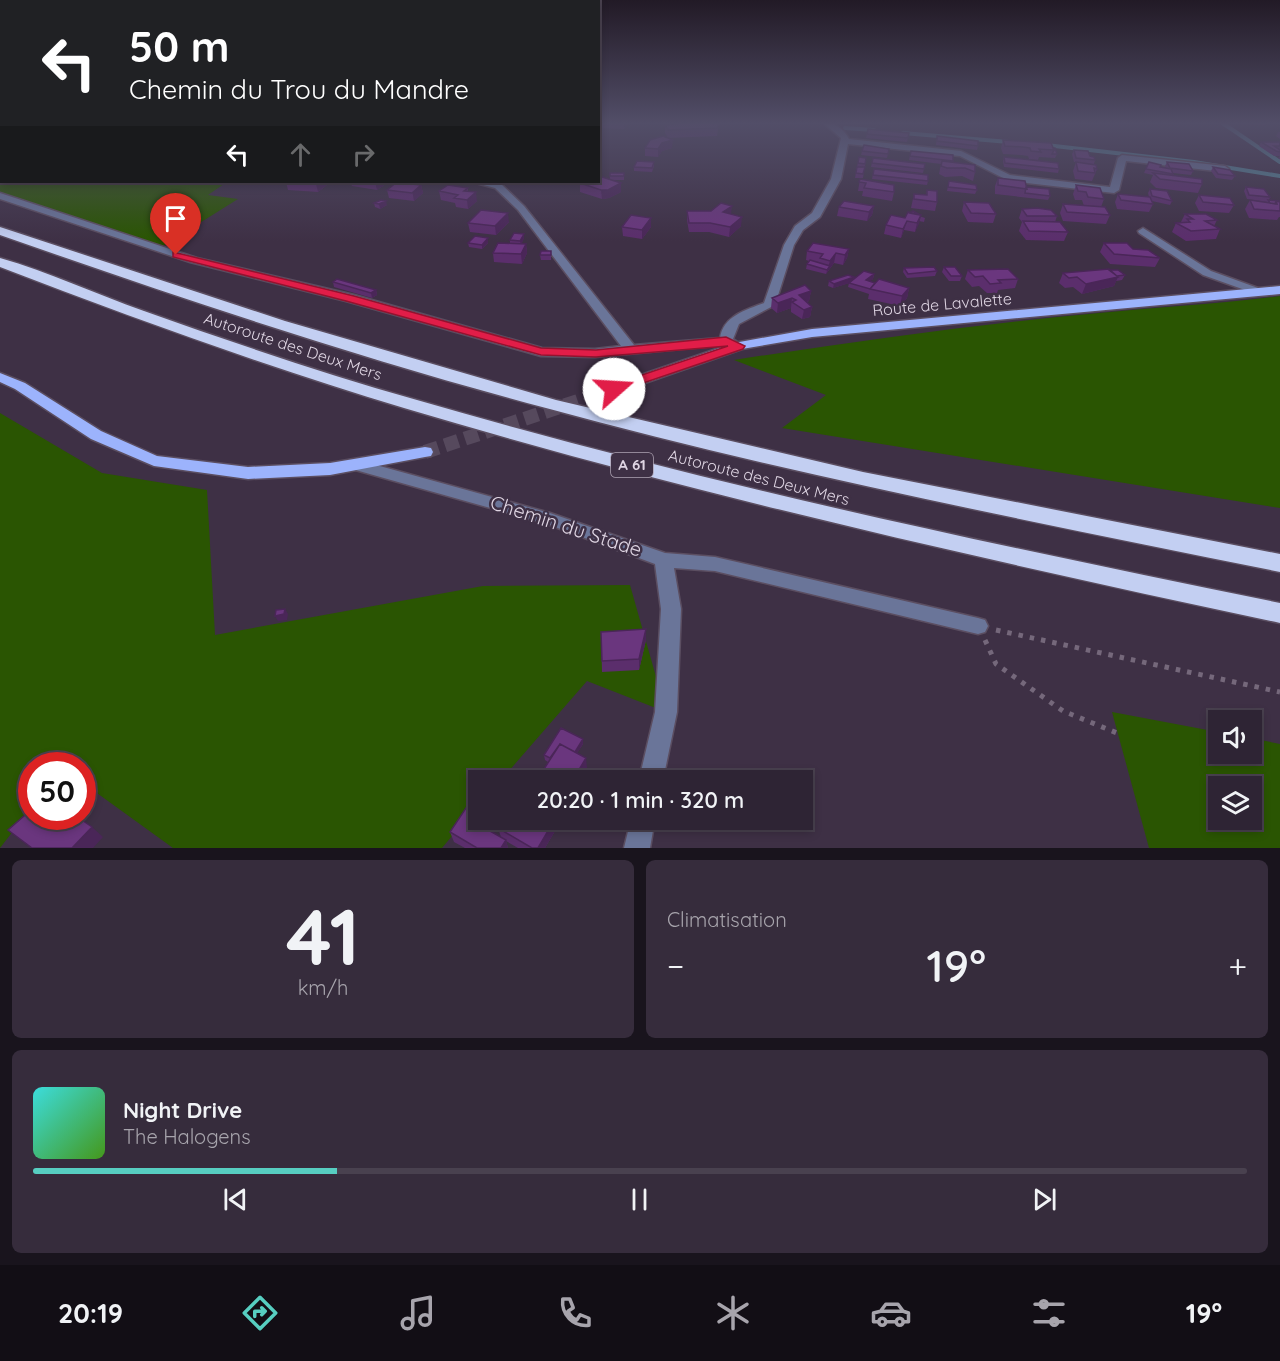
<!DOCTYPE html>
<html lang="fr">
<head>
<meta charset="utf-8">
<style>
  :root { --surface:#2e2434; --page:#362c3c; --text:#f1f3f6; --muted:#a7a4ac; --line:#49414f; --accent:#57cec1 }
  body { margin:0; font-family:Quicksand,sans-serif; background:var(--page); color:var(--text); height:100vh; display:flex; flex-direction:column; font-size:22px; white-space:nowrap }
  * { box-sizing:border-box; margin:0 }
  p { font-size:20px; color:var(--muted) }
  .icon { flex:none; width:33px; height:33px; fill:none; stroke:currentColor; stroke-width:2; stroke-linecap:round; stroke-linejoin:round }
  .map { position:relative; height:848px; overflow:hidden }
  .sheet { display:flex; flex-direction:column; gap:12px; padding:12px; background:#19141d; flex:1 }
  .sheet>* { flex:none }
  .top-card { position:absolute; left:0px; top:0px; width:600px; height:183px; box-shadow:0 3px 9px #0003,0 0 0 2px var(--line); background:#202124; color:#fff; overflow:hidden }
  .controls { position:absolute; left:1208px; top:710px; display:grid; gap:12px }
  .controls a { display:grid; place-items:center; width:54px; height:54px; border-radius:0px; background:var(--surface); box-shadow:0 3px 9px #0003,0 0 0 2px var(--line); font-size:30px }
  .speed { position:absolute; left:18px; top:752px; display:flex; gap:12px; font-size:30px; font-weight:700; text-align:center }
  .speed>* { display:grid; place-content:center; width:78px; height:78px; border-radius:50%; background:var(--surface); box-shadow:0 3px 9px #0003,0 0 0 2px var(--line); line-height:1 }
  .speed .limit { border:9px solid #d22; background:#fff; color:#111 }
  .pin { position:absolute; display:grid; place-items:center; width:51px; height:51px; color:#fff; margin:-62px -26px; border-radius:50% 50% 50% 0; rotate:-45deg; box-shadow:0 0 6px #0007 }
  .pin .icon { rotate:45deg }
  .me { position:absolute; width:66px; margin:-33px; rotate:71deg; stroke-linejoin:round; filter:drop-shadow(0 0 4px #0008) }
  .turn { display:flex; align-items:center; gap:21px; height:126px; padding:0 30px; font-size:27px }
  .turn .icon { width:78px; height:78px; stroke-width:2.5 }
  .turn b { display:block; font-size:42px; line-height:51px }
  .lanes { display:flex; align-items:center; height:57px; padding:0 30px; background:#0003; justify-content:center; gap:30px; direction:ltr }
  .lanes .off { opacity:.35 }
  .big { font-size:45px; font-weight:600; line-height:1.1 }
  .sheet .widget { flex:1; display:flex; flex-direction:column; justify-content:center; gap:9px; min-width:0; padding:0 21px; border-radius:9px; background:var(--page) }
  .sheet .dial { align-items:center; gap:0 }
  .dial b { font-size:78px; line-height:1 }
  .song { display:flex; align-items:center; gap:18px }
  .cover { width:72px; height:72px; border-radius:9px; background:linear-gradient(135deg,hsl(180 70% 55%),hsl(100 70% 35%)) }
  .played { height:6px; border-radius:3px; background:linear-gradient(90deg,var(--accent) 25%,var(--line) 25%) }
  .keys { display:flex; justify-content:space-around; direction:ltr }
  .heat { display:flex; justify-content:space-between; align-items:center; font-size:33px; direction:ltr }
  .sheet .tiles { flex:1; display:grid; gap:12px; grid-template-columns:1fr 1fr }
  .widget:last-child { grid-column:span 2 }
  .trip { position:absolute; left:468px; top:770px; width:345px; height:60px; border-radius:0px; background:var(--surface); box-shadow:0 3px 9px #0003,0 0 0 2px var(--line); font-weight:600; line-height:60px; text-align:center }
  .menu { display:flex; height:96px; justify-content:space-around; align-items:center; background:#120e15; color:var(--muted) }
  .menu .icon { width:42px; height:42px }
  .menu .selected { color:var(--accent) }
  .menu b { font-size:27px; color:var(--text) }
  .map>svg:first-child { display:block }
</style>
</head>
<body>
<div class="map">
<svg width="1280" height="848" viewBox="0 0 1280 848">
  <rect width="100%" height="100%" fill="#3e3045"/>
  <!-- green -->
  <path fill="#2a5502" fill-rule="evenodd" d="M0,122L2,182H227L208,195L238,199L163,246L0,193Z
    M1280,296V508L782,428L826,395L734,360C856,341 977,324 1099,313C1160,307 1220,304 1280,296Z
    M0,413L102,473L207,490L215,635L483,586L630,585L666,712L587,681L501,780H478V805L442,848H173L83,783L82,765H32L31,808L0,848Z
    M1112,712L1218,732V753H1251V738L1280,744V848H1149ZM1218,786H1251V819H1218Z"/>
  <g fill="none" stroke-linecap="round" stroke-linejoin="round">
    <!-- stream -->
    <path stroke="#538697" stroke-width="4" d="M1221,122L1280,162
      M845,128L874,130
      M903,133L1009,142
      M1046,145L1194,162L1280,176"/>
    <!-- major-tunnel -->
    <path stroke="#56495d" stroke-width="14" stroke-dasharray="14 7" stroke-linecap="butt" d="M425,452L614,389"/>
    <!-- minor casing -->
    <g stroke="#5b4e61" stroke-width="3">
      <path id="minor" d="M822,122C834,122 843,128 849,139L961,151L1010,175L1110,187L1118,158L1122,155L1225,166L1229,169L1225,172L1126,161L1119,190L1114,193L1009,181L960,156L848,144L841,179L820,217L803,230L794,245L775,305L739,324L733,339L740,344L738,347L724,345L595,357L541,356L346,301L190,262L0,199V193L197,258L354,295L542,348L595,349L621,346L518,210L495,188L472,182L501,184L524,206L634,345L720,338C723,316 746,310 764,303L784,245L795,226L812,213L831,179L841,138Z
        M0,142H2L0,150Z
        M1143,228L1211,271L1269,292L1267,295H1259L1203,275L1139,233L1138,231Z
        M358,460L550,513L665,553L715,557L978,618L985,620L988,626L985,632L978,634L715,571L674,568L681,609L677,712L663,780H639L655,712L661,609L655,564L547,524L352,469L350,465L352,461Z
        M631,819H655L650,848H624Z"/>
    </g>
    <!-- major casing -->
    <g stroke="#5b4e61" stroke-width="3">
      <path id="major" d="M1280,286V294L812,337L742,349L619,392H609L607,389L609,386L734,343L812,329Z
        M0,373L25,383L101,431L157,456L248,467L330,463L425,447L431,448L433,452L431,456L425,457L330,475L248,479L154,466L91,439L15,389L0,382Z"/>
    </g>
    <!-- highway casing -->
    <g stroke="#5b4e61" stroke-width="3">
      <path id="highway" d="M0,227L285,321L556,400L863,472L1280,554V572C1034,522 788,474 546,408C361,359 180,298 0,235Z
        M0,258C49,272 96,294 144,311C234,343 325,374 417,400C701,483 990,544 1280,603V623C986,560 692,494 404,408C267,367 133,318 0,267Z"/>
    </g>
    <!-- path -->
    <path stroke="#75687b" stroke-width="5" stroke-dasharray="4.5 7" stroke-linecap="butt" d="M996,630L1280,692
      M985,640L996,664L1063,711L1117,733"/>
    <!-- minor -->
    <use href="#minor" fill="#6a7599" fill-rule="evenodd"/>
    <!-- major -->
    <use href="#major" fill="#9cb3fc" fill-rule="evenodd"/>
    <!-- highway -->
    <use href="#highway" fill="#c3cff2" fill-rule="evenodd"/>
  </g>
  <!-- wall -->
  <path fill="#5b2e6c" d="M598,122H628L624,129L598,128Z
    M1231,122H1267L1265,125L1234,124Z
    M719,124L717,136L668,138L665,133V125Z
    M868,129L909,133L907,142L866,138Z
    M1278,132H1280V139L1276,136Z
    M937,136L978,146L977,150L936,145Z
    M1003,140L1051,143L1057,154L1055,158L1039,157L1038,160L1029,159L1028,156L1021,155L1003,154L1001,148Z
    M1261,142H1280V159L1278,158L1280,156H1274L1259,146Z
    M864,145L889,149L887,158L861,155Z
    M645,148H672L662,151L658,157L645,156Z
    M1074,150L1090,156L1095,160L1094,164L1097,169L1092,181L1075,179L1073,171L1076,162H1074L1072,154Z
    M911,151L953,155V162L975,172L973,181L962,176L945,177L939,174L941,164L909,160Z
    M859,157L866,158L863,178H855Z
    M1004,157L1059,169L1058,173L1004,167L1003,161Z
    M873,158L925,164L923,173L871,167Z
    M654,162V166L652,172L634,171V167Z
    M1149,162L1160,167L1166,168L1165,166L1167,162L1193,171L1191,175L1173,173L1172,176L1202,184L1198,193L1156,188L1150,182L1153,175L1144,173Z
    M1213,167L1235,176L1232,180L1216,178L1211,171Z
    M874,169L928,181L927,185L872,179Z
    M610,173H624V180H612L621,183V192L609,198L602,199L580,192V183L610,180Z
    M998,178L1026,187L1050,196L1048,200L995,194V186Z
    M860,179L894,192L892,201L862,196L863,191H858Z
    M949,181L977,190L975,194L947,191Z
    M286,182H326L327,185L318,192L288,190Z
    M350,182H386V184L377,190L352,186Z
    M413,183V184L421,185L423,193L414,201L389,198L387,190Z
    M1076,185L1104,199L1101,207L1110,215L1106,224L1063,221L1060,213L1063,204L1084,206L1082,200H1075L1073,194Z
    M1246,187L1270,197L1269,200L1280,201V217H1279L1277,220L1249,218L1245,209L1250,200L1267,202L1247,199L1244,191Z
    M468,188V191L477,201L468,209L456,207L455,203L441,200L439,191Z
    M1150,189L1172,201L1170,205L1152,201L1153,204L1149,212L1117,209L1115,202L1118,194L1149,197L1148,193Z
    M927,190L937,202L935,211L911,208L914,194L926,195Z
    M1199,195L1234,205L1229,213L1199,211L1195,203Z
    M964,202L996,214L993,223L968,222L962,211Z
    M374,203L387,205L380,209L375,207Z
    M874,206L872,215L867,221L837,216L839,207Z
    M1022,209L1057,216L1055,222L1068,232L1064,241L1026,240L1019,231L1022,222L1019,218Z
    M687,211L731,214L741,226L729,237L709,232H689L687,220Z
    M910,213L925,218L924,222L919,221L915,232L904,230L901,238L884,234L886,225L905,218Z
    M1185,214L1217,220L1214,226L1220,229L1216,239L1186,241L1172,232L1176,223L1181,222Z
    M651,218V227L642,239L623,236L622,227Z
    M509,222L496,235L470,232L468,223Z
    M524,238L521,244H526L527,253L522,264L494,262L493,253L510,244V240Z
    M468,243H488L482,249L469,247Z
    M1104,243L1160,258L1155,267L1110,264L1100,252Z
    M849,249L847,258L843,265L834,263L826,274L806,269L807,264L809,261L806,260L807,251Z
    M551,251V260H541L540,255Z
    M944,267L962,276L960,281H949L942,272Z
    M904,268L937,271L935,276L907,278L903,272Z
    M968,270L1018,279L1015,288L998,290L997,293H987L979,286L972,287L965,279Z
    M1096,270L1125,275L1122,280L1116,281L1114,286L1082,294L1073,287L1065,288L1059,283L1063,273L1095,271Z
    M874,274L873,279L869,281L875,283L909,288L907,298L900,306L868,299L869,294L848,287L849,283L833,288L828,286L829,281L854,277V279Z
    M333,282L376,290L377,295L372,298L334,287Z
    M811,291L809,301L807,302L812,307L810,317L802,319L791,312V308L777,313L771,308L772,298Z
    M601,632L646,640L639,670L602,672Z
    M583,739V744L577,753L587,768L585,771L548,762L545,760L544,755Z
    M478,819H486L481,826L501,837L498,828L562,819L545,848H518L506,841L508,848H465L454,842L450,832Z"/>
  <!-- shaded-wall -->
  <path fill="#4a2658" d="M624,122H628L624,129Z
    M673,140L672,148L662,151L658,157V149L662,143Z
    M318,182H326L327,185L318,192L316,184Z
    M375,182H386V184L377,190Z
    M413,183L414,191L421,185L423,193L414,201L411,184Z
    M621,183V192L609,198L602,199L601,190Z
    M476,192L477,201L468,209L467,200Z
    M386,201L387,205L380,209L379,204Z
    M732,206L731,214L723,212Z
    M874,206L872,215L867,221L869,212Z
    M508,213L509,222L496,235L495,226Z
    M921,215L919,224L915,232L917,223Z
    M742,217L741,226L729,237L730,227Z
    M651,218V227L642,239V230Z
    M907,221L904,230L901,238L903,229Z
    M524,234V238L521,246L520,241Z
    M488,238V243L482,249V245Z
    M526,244L527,253L522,264L521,254Z
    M849,249L847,258L843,265L845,255Z
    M836,253L834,263L826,274L830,261Z
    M874,274L873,279L865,285L866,280Z
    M854,277L853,282L833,288L834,284Z
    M1118,277L1114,286L1082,294L1086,284Z
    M909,288L907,298L900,306L902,296Z
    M376,290L377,295L372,298L371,293Z
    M811,291L809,301L798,305L799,295Z
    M792,298L791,308L777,313L778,303Z
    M812,307L810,317L802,319L804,310Z
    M285,609L288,614L287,620L278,621L275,616Z
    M646,629V640L639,670V659Z
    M583,739V744L573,760L572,755Z
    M586,758L587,768L581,778L580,768Z
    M587,772L588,780H583Z
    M478,816V819H486L478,832L474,822Z
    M555,819H562L545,848H538Z
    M92,827L103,837L93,848H72Z
    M506,840L508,848H501Z"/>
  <!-- building -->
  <path fill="#6a367e" stroke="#4a2658" stroke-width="1.5" d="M694,122L719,124L717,128L668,130L665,125Z
    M868,129L909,133L908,138L867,134Z
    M663,136L673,140L662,143L658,149L645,148L650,140Z
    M937,136L978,141V146L937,141Z
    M1003,140L1051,143L1054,150L1039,149L1041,152L1031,151L1030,148L1023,147L1005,146Z
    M1261,142H1280V146H1274L1280,150V152L1276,151Z
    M864,145L889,149L888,154L862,151Z
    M1053,148H1055L1057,154H1052L1054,150Z
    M1074,150L1088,151L1090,156L1094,157L1095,160L1076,158Z
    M911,151L953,155V161L910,156Z
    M859,157L866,158L865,164L858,163Z
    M1004,157L1058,163L1059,169L1005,163Z
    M873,158L925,164L924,169L872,163Z
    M637,161L654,162L652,168L634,167Z
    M942,161L975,165V172L965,168H947L941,166Z
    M1076,162L1096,165L1097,169L1094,168L1095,173L1078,171Z
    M1149,162L1161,165L1160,167L1171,169L1173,174L1146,169Z
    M1167,162L1189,164L1193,171L1170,168Z
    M857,167H865L863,174L856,173Z
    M1213,167L1230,170L1235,176L1218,174Z
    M874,169L928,175V181L873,175Z
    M610,173H624V176H610Z
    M1153,173L1202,179V184L1160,179Z
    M599,176L621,183L608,190H601L580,183L582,182H598Z
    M998,178L1025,181L1027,189L998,185Z
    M860,179L894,185V192L864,188L866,183L859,182Z
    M949,181L976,185L977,190L948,187Z
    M289,182H318L316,184Z
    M397,182L413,183L411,184L421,185L412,193L387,190Z
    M448,185L468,188L464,191L476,192L467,200L454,198L458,195L439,191Z
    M1076,185L1100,188L1104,199L1088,197L1086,192L1078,191Z
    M1026,187L1049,189L1050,196L1025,193Z
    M1246,187L1264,189L1270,197L1249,195Z
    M1150,189L1167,191L1172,201L1152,196Z
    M927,190L937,191V202L914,199V194L927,195Z
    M1118,194L1150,197L1153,204L1121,200Z
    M1199,195L1230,198L1234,205L1203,202Z
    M381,200L386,201L379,204L374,203Z
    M1250,200L1277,204L1276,201L1280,202V211L1254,209Z
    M1268,200L1280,201V202L1276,201L1275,204L1270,203Z
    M844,201L874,206L869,212L839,207Z
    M964,202L989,203L996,214L971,213Z
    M721,203L732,206L723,212L742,217L730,227L710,223H689L687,211H711Z
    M1063,204L1105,207L1110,215L1067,212Z
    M1037,208L1051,210L1057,216H1027L1022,209Z
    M481,210L508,213L495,226L468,223Z
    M913,211L920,215L910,213Z
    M908,212L921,215L917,223L907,221L903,229L886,225L891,215L905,218Z
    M1185,214H1206L1217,220L1205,221L1220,229L1191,231L1176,223L1190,222L1187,219H1193Z
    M631,215L651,218L642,230L622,227Z
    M1023,221L1060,222L1068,232L1029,231Z
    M514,233L524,234L520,241L510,240Z
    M475,236L488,238L482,245L468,243Z
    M498,243L526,244L521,254L493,253Z
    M813,243L849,249L845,255L836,253L830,261L820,258L823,254L807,251Z
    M1104,243H1127L1133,249L1148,250L1160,258L1114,254Z
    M541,251H551V255H540Z
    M810,260L830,266L827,270L807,264Z
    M934,267L937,271L908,274L904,268Z
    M944,267H955L962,276H951Z
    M1008,269L1018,279L998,280L1001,283L990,284L983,276L975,277L968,270Z
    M1109,269L1118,277L1086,284L1077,277L1069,278L1063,273Z
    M1109,270H1118L1125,275L1117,276Z
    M864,271L874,274L866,280L875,283L870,289L849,283Z
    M848,275L854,277L834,284L829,281Z
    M337,279L376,290L371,293L333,282Z
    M879,279L909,288L902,296L870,289Z
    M805,285L811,291L799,295L812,307L804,310L792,302L796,300L792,298L778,303L772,298Z
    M285,609L284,614L275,616L276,610Z
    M646,629L639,659L602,661L601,632Z
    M561,728L583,739L575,752L560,744L550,758L544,755Z
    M560,744L586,758L580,768L587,772L583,780H537Z
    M470,802L478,807V816L474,822L506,840L501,848H477L450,832Z
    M32,809V816H76L92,827L72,848H32L8,830Z
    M504,819H555L538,848H532L498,828Z"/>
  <!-- sky -->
  <linearGradient id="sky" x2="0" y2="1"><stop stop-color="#221a26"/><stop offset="0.51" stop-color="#524e68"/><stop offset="1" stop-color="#524e68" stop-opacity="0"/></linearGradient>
  <rect width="1280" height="241" fill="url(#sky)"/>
  <!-- route -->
  <path fill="#e11d48" stroke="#92132f" stroke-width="1.5" d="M173,252L354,296L541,348L596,350L726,337L745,346L743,349L614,393L609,392L608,389L609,386L728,346L596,357L541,355L346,301L173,257Z"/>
  <g text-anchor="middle" stroke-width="5" stroke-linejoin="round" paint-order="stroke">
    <!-- shield labels -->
    <rect fill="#3e3045" stroke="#afa4b4" stroke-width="1.5" x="611" y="453" width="42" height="24" rx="4.5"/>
    <g font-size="15" font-weight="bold" fill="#dfd5e3">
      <text x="632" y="470">A 61</text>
    </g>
    <!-- street labels -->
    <g font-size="16" fill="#dfd5e3" stroke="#3e3045">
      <text transform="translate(942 304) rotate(-5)" y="6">Route de Lavalette</text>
      <text transform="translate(293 346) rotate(18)" y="6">Autoroute des Deux Mers</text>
      <text transform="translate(759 477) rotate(14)" y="6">Autoroute des Deux Mers</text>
    </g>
    <!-- near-street labels -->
    <g font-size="20" fill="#dfd5e3" stroke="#3e3045">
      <text transform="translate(566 526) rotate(18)" y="7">Chemin du Stade</text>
    </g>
  </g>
</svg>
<div class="controls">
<a><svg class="icon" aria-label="sound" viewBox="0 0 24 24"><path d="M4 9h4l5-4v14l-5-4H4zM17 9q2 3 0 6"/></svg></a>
<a><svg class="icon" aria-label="layers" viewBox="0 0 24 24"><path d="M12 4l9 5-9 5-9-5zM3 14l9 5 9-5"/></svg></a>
</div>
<div class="speed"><div class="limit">50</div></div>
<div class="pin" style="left:176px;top:255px;background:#d93025"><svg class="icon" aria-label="arrive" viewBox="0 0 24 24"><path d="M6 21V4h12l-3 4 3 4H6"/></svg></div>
<svg class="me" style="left:614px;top:389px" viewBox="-20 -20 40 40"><circle r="19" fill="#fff"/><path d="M0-13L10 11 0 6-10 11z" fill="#e11d48"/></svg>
<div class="trip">20:20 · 1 min · 320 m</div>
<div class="top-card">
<div class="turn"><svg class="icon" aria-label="left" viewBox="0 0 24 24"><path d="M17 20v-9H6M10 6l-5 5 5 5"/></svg><div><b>50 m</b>Chemin du Trou du Mandre</div></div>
<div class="lanes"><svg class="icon" aria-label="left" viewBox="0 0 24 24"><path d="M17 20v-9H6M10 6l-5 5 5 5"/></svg><svg class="icon off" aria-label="ahead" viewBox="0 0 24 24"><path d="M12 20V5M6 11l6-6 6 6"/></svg><svg class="icon off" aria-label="right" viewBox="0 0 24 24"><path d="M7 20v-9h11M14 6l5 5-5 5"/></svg></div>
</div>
</div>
<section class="sheet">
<div class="tiles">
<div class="widget dial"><b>41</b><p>km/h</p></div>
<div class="widget"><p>Climatisation</p>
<div class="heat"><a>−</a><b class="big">19°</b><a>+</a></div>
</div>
<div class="widget">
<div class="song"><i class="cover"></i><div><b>Night Drive</b><p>The Halogens</p></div></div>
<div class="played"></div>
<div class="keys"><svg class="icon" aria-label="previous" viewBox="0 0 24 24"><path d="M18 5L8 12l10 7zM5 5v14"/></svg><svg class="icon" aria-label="pause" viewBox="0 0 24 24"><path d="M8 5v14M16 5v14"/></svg><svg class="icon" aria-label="next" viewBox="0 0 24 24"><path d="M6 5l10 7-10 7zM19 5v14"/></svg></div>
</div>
</div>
</section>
<nav class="menu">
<b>20:19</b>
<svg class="icon selected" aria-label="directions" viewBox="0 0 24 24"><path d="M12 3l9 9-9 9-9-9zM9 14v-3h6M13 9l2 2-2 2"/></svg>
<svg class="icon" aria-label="music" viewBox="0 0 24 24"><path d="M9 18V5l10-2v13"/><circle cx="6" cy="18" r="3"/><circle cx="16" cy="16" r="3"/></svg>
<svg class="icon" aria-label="phone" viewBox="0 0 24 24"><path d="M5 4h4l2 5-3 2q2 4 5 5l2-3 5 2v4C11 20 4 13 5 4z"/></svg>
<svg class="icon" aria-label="climate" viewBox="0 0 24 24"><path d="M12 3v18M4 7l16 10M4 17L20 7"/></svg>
<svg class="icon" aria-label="car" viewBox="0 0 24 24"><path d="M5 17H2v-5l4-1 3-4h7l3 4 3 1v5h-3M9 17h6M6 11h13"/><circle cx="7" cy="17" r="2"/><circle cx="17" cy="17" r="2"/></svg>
<svg class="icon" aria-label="filters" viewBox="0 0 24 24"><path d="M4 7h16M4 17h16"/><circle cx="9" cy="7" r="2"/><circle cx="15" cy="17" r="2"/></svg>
<b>19°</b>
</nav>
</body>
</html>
